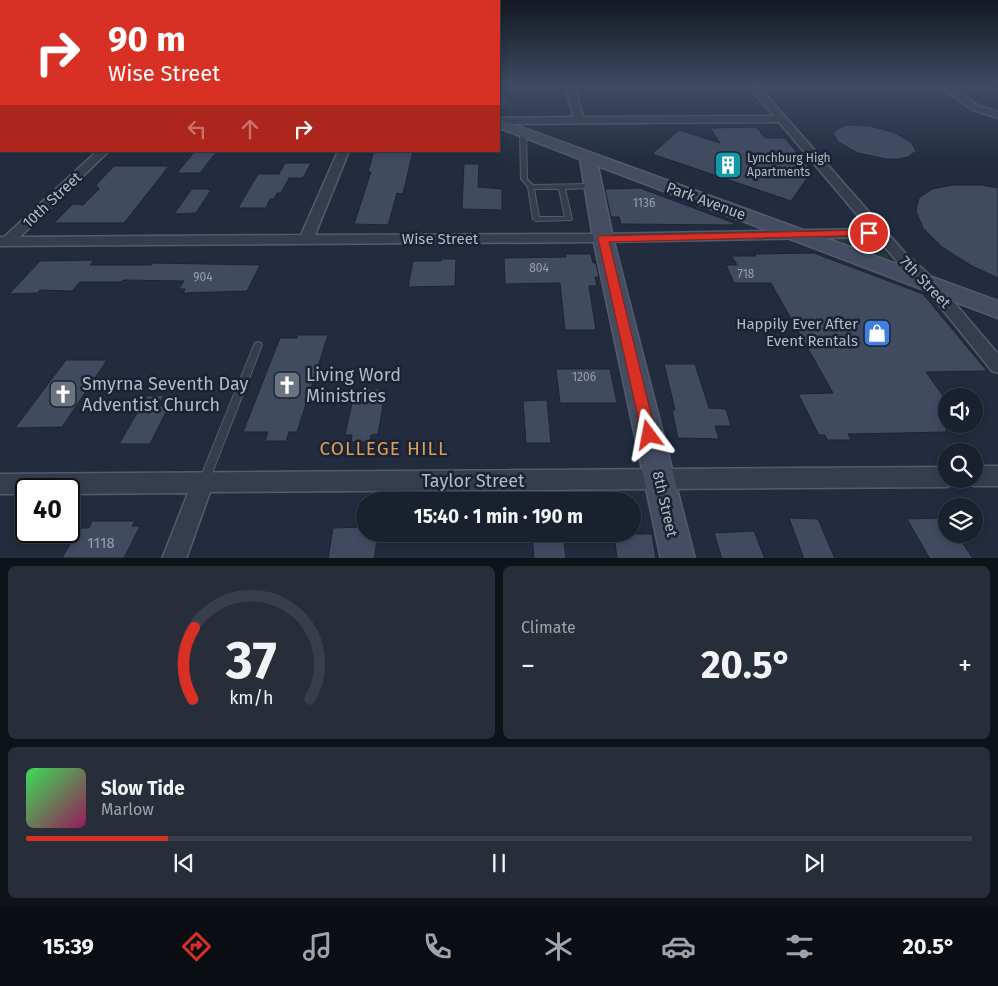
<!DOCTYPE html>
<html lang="en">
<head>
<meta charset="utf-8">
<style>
  :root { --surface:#1a212e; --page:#272e3a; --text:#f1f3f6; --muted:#9fa3aa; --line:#383e4a; --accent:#d93025 }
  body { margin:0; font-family:"Fira Sans",sans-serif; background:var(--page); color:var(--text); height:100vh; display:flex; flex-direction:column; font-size:19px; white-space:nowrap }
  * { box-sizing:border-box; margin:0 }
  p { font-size:16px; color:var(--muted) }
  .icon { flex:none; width:28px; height:28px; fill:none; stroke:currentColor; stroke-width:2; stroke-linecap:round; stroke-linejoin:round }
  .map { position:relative; height:558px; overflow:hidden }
  .drawer { display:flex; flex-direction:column; gap:8px; padding:8px; background:#0e1219; flex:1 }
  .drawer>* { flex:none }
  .guide { position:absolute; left:0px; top:0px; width:500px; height:152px; box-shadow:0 2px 8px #0003,0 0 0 1px var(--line); background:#d93025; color:#fff; overflow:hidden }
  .controls { position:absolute; left:938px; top:388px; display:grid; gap:10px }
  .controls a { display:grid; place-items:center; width:45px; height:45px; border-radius:50%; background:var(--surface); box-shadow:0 2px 8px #0003,0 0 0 1px var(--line); font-size:25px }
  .speed { position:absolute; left:15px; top:478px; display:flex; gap:10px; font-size:25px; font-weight:700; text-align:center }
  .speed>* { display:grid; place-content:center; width:65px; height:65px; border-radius:50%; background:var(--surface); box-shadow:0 2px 8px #0003,0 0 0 1px var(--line); line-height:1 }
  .speed .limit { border:2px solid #111; border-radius:8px; background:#fff; color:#111 }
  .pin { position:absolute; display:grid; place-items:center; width:42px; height:42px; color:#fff; margin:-21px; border:2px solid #fff; border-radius:50%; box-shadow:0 1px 5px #0007 }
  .me { position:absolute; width:55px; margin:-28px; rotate:347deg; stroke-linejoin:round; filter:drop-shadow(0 0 4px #0008) }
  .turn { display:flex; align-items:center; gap:18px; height:105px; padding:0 25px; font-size:22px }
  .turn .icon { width:65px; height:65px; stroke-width:2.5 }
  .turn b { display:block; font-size:35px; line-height:42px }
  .lanes { display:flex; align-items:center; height:48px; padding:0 25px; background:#0003; justify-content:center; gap:25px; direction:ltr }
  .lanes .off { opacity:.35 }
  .big { font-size:38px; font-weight:700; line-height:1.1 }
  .drawer .tile { flex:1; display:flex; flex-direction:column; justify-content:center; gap:8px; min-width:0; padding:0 18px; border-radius:8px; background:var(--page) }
  .drawer .dial { align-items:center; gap:0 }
  .dial svg { height:130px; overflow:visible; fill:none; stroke:var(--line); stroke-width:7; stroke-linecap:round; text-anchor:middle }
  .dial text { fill:var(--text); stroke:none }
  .song { display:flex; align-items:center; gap:15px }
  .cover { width:60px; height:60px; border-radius:8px; background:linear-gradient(135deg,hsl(130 70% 55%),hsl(330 70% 35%)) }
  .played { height:5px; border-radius:2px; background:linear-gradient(90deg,var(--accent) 15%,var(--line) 15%) }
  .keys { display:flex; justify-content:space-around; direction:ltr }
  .heat { display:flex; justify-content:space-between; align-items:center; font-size:28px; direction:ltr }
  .drawer .tiles { flex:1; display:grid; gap:8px; grid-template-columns:1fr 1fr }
  .tile:last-child { grid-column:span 2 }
  .trip { position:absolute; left:356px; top:492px; width:285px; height:50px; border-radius:25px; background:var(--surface); box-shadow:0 2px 8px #0003,0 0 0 1px var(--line); font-weight:700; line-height:50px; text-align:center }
  .dock { display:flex; height:80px; justify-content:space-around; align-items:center; background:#0a0d12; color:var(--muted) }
  .dock .icon { width:35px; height:35px }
  .dock .current { color:var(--accent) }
  .dock b { font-size:22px; color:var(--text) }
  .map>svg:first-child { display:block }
</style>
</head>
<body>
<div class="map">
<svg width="998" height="559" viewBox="0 0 998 559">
  <rect width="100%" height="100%" fill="#222c3e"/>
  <!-- green -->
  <path fill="#243a3f" d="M872,236L889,257L888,259L882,258L830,238Z"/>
  <!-- building -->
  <path fill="#414b60" stroke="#1d2535" d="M847,125L869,126L893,132L911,142L916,151L908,157L899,159H886L858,153L838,142L833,133L839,128Z
    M756,127L765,138H785L812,171L791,201L652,154L679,130L720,143L710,128Z
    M195,151H217L200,173H177Z
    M374,151H413L403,194L397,193L388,225L354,224L371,172H368Z
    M285,163H311L303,178H289L281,193H277L274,199H270L266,208H238L258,174H279Z
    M464,164H479L478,187L502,189V210L462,209Z
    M114,166H169L124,223H54L73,204L83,205L99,189L96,185Z
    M953,185H981L998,188V278L972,266L942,247L923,228L916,211L919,198L932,189Z
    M640,188L734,223V225L621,224L619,217H611L605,189Z
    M192,189H209L208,190H211L196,213L174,214Z
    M814,253L923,294L987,371L926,372L946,400V432L848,434L851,440H827L825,435H819L798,394L833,393L771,283H734L726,265H737L732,256H756L755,254Z
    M566,254H591L593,263H596L599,277H595L597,286H589L596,330H565L560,283L505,284L504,258L566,257Z
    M441,259H456L455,286L408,287L413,261H441Z
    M94,260L90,265H151L153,263L260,265L247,291L183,293L185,289H179L184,281L123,280L121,282H80L72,291L40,290L37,293L9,294L40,261Z
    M298,335H328L297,432H289L286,441H265L268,432H243L280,338H297Z
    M66,360H107L62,427L15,428Z
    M664,364H695L709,408L726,409L731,426H715L719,439L678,438L672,410H675Z
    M556,369H610L617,403H560Z
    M368,389H382L381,394H385L378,434L371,435L370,442H351L352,435H345L354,394H367Z
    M164,395L158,406H169L150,444H119L147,396Z
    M547,400L551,443H526L523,401Z
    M789,518L818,519L835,559H804Z
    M946,518V534H957L973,559H930L907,519Z
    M92,521H135L132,526H140L124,558H62L79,528H89Z
    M365,527V534H378L374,559H328L333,528Z
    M754,531L765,559H722L714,533Z
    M532,534H563L566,559H534Z
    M614,534H652L656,559H617Z"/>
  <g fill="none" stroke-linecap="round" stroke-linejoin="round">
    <!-- lane casing -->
    <g stroke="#545c6c" stroke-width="2">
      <path id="lane" d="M503,98L507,99L501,106H499V103Z
        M523,130L526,132L527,179L533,185L593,184L596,186L593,188L565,189L572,219L571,220L536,221L533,219L528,187L521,179L520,132ZM534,189H559L565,217H539Z
        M258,342L261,343L262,345L209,481L208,485L204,486L200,485L199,481L254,345L255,343Z"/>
    </g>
    <!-- street casing -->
    <g stroke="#545c6c" stroke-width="3">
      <path id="street" d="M565,86H575L583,117L774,116L748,86H758L906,254L936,281L998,354V373L992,371L926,289L896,260L876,237L603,242L0,246V237H4L97,151H109L20,237L301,235L338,151H349L315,235L603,234L869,229L779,122L499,124V118L573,117Z
        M939,86H950L979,106L998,112V118L973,110Z
        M0,121H1V127H0Z
        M974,466H998V486H974L967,483L965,479H974Z
        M946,467V479H956L953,484L946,487L210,492L186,559H162L188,493L69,494V489H26V494H0V474Z"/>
    </g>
    <!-- secondary casing -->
    <g stroke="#545c6c" stroke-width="3">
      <path id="secondary" d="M499,119L998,301V318L598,166L613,238L695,559H661L593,238L580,159L499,128Z"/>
    </g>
    <!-- lane -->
    <use href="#lane" fill="#363e4e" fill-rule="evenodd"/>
    <!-- street -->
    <use href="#street" fill="#363e4e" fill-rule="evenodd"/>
    <!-- secondary -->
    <use href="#secondary" fill="#444d61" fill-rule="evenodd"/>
  </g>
  <!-- sky -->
  <linearGradient id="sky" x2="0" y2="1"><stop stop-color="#131822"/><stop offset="0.52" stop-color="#3e4b63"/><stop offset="1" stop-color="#3e4b63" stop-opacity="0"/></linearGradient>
  <rect width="998" height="164" fill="url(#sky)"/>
  <!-- route -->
  <path fill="#d93025" stroke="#8d1f18" d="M869,230L875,233L873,235L609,242L656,435L654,439L649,441L643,439L598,238L599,236Z"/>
  <!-- icons -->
  <defs>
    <g id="building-square" transform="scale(1.4375)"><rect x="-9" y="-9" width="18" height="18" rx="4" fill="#0f9aa8" stroke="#1b2333"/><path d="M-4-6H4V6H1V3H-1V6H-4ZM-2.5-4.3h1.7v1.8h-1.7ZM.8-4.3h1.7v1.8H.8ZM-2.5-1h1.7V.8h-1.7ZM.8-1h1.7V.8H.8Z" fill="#fff"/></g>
    <g id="shop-square" transform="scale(1.4375)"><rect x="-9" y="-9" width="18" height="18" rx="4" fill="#3f7fe0" stroke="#1b2333"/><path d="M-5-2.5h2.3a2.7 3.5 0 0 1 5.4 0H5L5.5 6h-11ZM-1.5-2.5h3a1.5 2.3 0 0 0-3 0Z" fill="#fff"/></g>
    <g id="church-square" transform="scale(1.4375)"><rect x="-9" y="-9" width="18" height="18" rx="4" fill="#6b7280" stroke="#1b2333"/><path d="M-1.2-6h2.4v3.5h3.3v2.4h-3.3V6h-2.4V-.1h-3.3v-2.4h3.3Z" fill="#fff"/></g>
  </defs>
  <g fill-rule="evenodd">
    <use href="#building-square" x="728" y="165"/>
    <use href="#shop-square" x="877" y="333"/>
    <use href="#church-square" x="287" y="385"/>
    <use href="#church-square" x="63" y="394"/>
  </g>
  <g text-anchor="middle" stroke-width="5" stroke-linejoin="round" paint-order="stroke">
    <!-- far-poi labels -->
    <g font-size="12" fill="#b2b9c9" stroke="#1b2333" text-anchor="start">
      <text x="747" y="162">Lynchburg High<tspan x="747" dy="14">Apartments</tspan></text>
    </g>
    <!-- number labels -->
    <g font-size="12" fill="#969eaf">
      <text x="644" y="207">1136</text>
      <text x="539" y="272">804</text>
      <text x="746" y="278">718</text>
      <text x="203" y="281">904</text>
      <text x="584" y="381">1206</text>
    </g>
    <!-- street labels -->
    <g font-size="15" fill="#b2b9c9" stroke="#1b2333">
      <text transform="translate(52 200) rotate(-43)" y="5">10th Street</text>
      <text transform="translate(706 201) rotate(20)" y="5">Park Avenue</text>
      <text x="440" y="244">Wise Street</text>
      <text transform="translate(925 282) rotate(46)" y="5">7th Street</text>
      <text transform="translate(665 504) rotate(77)" y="5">8th Street</text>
    </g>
    <!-- poi labels -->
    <g font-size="15" fill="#b2b9c9" stroke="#1b2333" text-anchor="end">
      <text x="858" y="329">Happily Ever After<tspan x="858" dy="17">Event Rentals</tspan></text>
    </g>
    <!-- near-number labels -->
    <g font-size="15" fill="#969eaf">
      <text x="101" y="548">1118</text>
    </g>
    <!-- near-poi labels -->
    <g font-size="18" fill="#b2b9c9" stroke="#1b2333" text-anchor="start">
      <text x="306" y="381">Living Word<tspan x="306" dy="21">Ministries</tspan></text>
      <text x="82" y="390">Smyrna Seventh Day<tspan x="82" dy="21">Adventist Church</tspan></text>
    </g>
    <!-- near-street labels -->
    <g font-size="18" fill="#b2b9c9" stroke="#1b2333">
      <text x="473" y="487">Taylor Street</text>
    </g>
    <!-- near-neighbourhood labels -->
    <g font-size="19" letter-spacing="1" fill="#da9d5c" stroke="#1b2333">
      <text x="384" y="455">COLLEGE HILL</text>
    </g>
  </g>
</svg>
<div class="controls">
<a><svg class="icon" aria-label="sound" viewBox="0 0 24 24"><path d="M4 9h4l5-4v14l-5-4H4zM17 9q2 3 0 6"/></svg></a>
<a><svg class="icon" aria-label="search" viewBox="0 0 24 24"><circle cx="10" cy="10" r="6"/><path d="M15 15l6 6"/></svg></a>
<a><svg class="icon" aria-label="layers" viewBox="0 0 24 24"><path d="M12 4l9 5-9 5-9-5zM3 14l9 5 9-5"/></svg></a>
</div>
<div class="speed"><div class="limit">40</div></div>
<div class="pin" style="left:869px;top:233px;background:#d93025"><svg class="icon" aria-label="arrive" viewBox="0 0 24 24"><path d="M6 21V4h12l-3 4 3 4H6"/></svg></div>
<svg class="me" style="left:649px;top:435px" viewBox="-20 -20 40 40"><path d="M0-17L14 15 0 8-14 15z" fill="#d93025" stroke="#fff" stroke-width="4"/></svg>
<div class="trip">15:40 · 1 min · 190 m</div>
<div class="guide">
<div class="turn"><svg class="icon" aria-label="right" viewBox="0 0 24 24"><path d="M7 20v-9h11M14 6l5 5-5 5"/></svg><div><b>90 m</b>Wise Street</div></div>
<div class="lanes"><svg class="icon off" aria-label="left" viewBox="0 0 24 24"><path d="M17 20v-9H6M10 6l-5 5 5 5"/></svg><svg class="icon off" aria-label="ahead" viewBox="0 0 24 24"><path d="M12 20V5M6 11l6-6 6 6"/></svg><svg class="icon" aria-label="right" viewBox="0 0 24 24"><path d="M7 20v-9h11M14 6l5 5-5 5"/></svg></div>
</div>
</div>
<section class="drawer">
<div class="tiles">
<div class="tile dial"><svg viewBox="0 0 100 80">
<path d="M14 69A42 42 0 1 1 86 69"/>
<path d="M14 69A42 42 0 0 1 15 25" stroke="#d93025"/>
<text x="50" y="56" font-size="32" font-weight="700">37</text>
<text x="50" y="72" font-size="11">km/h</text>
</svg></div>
<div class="tile"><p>Climate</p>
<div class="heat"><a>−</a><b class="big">20.5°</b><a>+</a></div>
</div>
<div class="tile">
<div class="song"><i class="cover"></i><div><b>Slow Tide</b><p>Marlow</p></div></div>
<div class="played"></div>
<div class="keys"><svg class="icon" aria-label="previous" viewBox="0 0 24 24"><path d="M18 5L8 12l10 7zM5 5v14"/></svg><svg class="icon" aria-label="pause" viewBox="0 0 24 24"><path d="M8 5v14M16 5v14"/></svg><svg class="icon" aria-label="next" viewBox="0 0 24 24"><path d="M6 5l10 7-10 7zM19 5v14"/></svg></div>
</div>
</div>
</section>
<nav class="dock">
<b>15:39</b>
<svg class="icon current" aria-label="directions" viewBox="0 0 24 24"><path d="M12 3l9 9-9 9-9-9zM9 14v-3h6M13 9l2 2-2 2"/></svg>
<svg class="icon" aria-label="music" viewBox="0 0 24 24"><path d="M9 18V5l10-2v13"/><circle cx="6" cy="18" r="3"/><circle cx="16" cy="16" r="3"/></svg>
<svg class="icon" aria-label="phone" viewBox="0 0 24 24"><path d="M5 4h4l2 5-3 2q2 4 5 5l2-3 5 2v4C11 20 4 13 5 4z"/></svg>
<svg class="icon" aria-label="climate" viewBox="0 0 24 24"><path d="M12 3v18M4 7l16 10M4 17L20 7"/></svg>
<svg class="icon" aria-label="car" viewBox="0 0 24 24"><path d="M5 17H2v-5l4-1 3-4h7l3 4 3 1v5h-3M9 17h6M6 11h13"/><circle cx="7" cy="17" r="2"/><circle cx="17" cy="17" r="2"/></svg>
<svg class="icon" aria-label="filters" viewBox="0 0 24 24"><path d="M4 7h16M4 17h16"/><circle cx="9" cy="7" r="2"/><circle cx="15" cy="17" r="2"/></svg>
<b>20.5°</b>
</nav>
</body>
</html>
